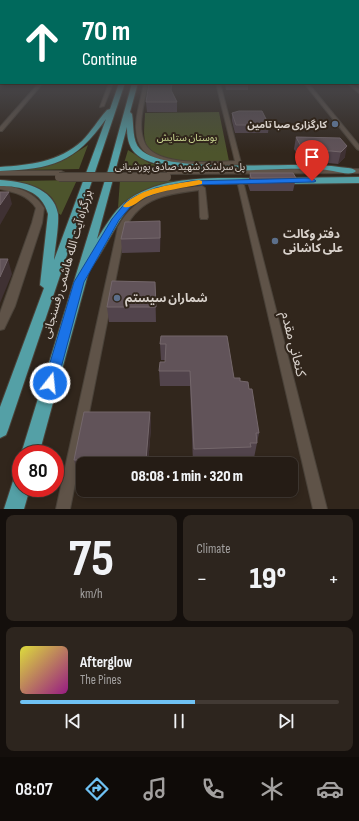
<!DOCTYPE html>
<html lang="en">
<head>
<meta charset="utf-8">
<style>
  :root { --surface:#251c15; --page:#2d251e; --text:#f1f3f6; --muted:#a3a1a0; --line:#423a34; --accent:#6fc2f4 }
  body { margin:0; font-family:"Sofia Sans Condensed","Noto Sans Arabic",sans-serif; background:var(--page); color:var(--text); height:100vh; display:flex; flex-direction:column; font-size:15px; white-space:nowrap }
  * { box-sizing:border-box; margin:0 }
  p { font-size:13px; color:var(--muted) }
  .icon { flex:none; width:22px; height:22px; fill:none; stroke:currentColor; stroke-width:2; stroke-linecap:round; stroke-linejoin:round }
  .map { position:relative; height:509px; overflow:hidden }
  .side { display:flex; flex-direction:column; gap:6px; padding:6px; background:#140f0c; flex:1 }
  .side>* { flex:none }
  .top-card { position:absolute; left:0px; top:0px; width:359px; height:84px; box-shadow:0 2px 6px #0003,0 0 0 1px var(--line); background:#00695c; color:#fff; overflow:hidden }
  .speed { position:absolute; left:12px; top:445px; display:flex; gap:8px; font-size:20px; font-weight:700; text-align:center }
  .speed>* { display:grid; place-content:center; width:52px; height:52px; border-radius:50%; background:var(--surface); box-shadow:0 2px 6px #0003,0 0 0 1px var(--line); line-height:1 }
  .speed .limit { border:6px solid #d22; background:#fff; color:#111 }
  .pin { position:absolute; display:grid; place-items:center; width:34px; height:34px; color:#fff; margin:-41px -17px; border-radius:50% 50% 50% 0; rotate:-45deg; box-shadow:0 0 4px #0007 }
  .pin .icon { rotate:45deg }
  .me { position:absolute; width:44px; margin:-22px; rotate:16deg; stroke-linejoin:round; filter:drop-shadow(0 0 3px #0008) }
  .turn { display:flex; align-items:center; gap:14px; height:84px; padding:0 16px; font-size:18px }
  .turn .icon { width:52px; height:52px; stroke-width:2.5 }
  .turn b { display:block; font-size:28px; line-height:34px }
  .big { font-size:30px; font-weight:800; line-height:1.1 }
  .side .tile { flex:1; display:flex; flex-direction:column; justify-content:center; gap:6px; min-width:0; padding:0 14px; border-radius:8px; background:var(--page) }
  .side .dial { align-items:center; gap:0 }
  .dial b { font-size:52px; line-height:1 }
  .song { display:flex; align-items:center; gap:12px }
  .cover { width:48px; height:48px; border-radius:6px; background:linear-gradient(135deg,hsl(60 70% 55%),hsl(310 70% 35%)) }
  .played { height:4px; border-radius:2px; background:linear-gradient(90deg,var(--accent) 55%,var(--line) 55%) }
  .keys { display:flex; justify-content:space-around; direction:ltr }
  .heat { display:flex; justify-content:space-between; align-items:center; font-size:22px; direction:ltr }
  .side .tiles { flex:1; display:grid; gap:6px; grid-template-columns:1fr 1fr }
  .tile:last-child { grid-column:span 2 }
  .trip { position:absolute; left:76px; top:457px; width:222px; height:40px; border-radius:8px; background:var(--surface); box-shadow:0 2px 6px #0003,0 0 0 1px var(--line); font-weight:800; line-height:40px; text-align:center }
  .tab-bar { display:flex; height:64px; justify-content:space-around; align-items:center; background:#0f0b08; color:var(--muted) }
  .tab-bar .icon { width:28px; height:28px }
  .tab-bar .on { color:var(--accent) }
  .tab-bar b { font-size:18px; color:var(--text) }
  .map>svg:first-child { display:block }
</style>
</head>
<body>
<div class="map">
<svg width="359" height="509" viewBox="0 0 359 509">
  <rect width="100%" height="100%" fill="#31261c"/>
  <!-- green -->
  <path fill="#4d542c" d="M219,112L229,161C213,164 155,163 147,146C142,137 145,123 145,113Z
    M88,145L79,169L23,170L69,157Z
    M128,150L149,163L175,169L122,170Z
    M77,180L61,215L58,213C56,193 37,185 18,183L19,181Z
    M120,180L188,181L133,198L118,208Z"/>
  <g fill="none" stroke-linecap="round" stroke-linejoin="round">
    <!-- minor casing -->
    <g stroke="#4a4239" stroke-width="2">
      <path id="minor" d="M39,83H43L2,131H0V127Z
        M109,83H113L104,106L100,107Z
        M144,83H148C145,101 137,123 144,141C153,167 212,162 235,161L216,83H220L241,163L240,164C219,168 160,167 144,151C142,149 139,144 138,141C132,123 141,101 144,83Z
        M304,83H308L359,145V150L357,149Z
        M347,83H351L359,90V93Z
        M241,183L244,185L327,509H313L238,185Z
        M202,186L205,188L208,217L207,219H201L200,217L199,190C168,194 141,197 126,227L70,509H56L118,227C137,192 166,190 202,186Z"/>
    </g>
    <!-- tertiary casing -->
    <g stroke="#4a4239" stroke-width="2">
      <path id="tertiary" d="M0,185C18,187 34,192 44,208L42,223L15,306L4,329L0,330V313L32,223L36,208C28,195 14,192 0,189Z"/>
    </g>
    <!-- secondary casing -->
    <g stroke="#4a4239" stroke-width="2">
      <path id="secondary" d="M359,169V173L166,174L162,172L166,170Z
        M0,171H61L65,173L61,175H0Z"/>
    </g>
    <!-- trunk casing -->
    <g stroke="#4a4239" stroke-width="2">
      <path id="trunk" d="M119,83H125L8,430L6,435L0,438V407L44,288L40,285L48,214C42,191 21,186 0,186V180C21,181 54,187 58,214C59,227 55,247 54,260L106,119C75,163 52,169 0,171V167C29,165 59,162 82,141C91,132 98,120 107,110L110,109Z
        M132,83H138L130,112L132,114C134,125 132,141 140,149C165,176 298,160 339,167C344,168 352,167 356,171C351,176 340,172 333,171C316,168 298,169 281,169C249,170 157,176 135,153C128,146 127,136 127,127L97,239C105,227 113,212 124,203C161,173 219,179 263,178L267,181L263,184C222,184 162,178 130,207C119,217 96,266 90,267L39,454H21L109,167Z
        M359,177V183L280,184L276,181L280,178Z
        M21,476V488H30L24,509H4L14,478Z"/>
    </g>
    <!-- minor -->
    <use href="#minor" fill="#5f5348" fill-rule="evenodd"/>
    <!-- tertiary -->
    <use href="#tertiary" fill="#5f5348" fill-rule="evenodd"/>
    <!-- secondary -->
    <use href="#secondary" fill="#5f5348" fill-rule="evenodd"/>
    <!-- trunk -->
    <use href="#trunk" fill="#54a0a6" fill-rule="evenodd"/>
    <!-- secondary-bridge casing -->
    <g stroke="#4a4239" stroke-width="10" stroke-linecap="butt">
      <path id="secondary-bridge" d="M59,177H167"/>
    </g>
    <!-- secondary-bridge -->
    <use href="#secondary-bridge" stroke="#5f5348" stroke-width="8"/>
  </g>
  <!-- wall -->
  <path fill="#52444c" d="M221,83H248V90H226L225,85H222Z
    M172,92L177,102V112H147L146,102Z
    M232,113L269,125L268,133H235L232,121Z
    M296,137L340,138L345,157L338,164L328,163L302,164L294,149Z
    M250,173L296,178L293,191H250L248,185Z
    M160,221V252L122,253L121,239Z
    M155,282L156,322H109L107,307Z
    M161,336L240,381L249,389L259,433L254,458H249L248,462L193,463L190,386H160L159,371L165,362L166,360H161L160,344Z
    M150,412L151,427L148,464H83V475H78L74,460Z"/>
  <!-- shaded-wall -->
  <path fill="#3f3133" d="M347,146L345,157L338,164L341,152Z
    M9,192L12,204L0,225V205Z
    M160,221L161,235L160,252Z
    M8,259L12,274L0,303V277Z
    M150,412L151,427L148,464H147L146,460Z"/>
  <!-- building -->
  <path fill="#615359" stroke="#74676b" d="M149,83H172L171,90L177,102H146Z
    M239,111H262L269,125H236L232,113Z
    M296,137L340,138L347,146L341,152L331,151L304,152Z
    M250,173H293L296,178H251Z
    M0,192H9L0,205Z
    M160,221V238L121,239L125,222Z
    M0,259H8L0,277Z
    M112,281L155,282L156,307H107Z
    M161,336H227L234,378H240V381L248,382L249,389H252L259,433H256L257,443H250L251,447L194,449L190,371H159L160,362H165L166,344H160Z
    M84,412H150L146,460H74Z"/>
  <!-- sky -->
  <linearGradient id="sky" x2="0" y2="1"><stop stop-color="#1b150f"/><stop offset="0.53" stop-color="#48474b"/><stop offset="1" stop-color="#48474b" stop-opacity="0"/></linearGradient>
  <rect width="359" height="153" fill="url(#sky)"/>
  <!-- route -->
  <path fill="#1a73e8" stroke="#114b97" d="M312,178L316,181L314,182L191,185L161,191L141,199L131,206L119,220L84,282L57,383L55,387L50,388L46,387L44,383L74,282L112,219L126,202L136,196L156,188L191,181Z"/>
  <!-- slow -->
  <path fill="#f59e0b" d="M199,180L202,181V184C183,188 164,190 146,197C139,200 132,209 124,207L123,206C140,187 176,184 199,180Z"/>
  <!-- markers -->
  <g fill="#5c6f8a" stroke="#31261c" stroke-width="1.5">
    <circle cx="335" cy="124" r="4"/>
    <circle cx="275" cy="241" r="4"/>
    <circle cx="117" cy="298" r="4"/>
  </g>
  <g text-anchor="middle" stroke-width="4" stroke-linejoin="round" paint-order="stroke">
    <!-- far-poi labels -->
    <g font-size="10" font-weight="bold" fill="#d9d2cc" stroke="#31261c" text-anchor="end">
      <text x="327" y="128">کارگزاری صبا تامین</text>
    </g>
    <!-- far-park labels -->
    <g font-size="10" fill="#cdda92" stroke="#31261c">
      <text x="187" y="141">بوستان ستایش</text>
    </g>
    <!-- far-street labels -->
    <g font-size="10" fill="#d9d2cc" stroke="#31261c">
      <text x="180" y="170">پل سرلشکر شهید صادق پورشیانی</text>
    </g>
    <!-- poi labels -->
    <g font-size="12" font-weight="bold" fill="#d9d2cc" stroke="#31261c" text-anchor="start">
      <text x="283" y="238">دفتر وکالت<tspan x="283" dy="14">علی کاشانی</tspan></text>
      <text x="125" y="302">شماران سیستم</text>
    </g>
    <!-- street labels -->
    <g font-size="12" fill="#d9d2cc" stroke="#31261c">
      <text transform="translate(67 264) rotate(-74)" y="4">بزرگراه آیت الله هاشمی رفسنجانی</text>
    </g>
    <!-- near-street labels -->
    <g font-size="14" fill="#d9d2cc" stroke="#31261c">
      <text transform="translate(294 344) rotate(76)" y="5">کنعانی مقدم</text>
    </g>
  </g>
</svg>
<div class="speed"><div class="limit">80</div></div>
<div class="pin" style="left:312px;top:181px;background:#d93025"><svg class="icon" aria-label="arrive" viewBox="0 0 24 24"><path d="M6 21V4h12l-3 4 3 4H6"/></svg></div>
<svg class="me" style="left:50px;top:383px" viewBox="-20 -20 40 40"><circle r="17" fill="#1a73e8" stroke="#fff" stroke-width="3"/><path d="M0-11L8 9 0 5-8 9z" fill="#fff"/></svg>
<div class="trip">08:08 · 1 min · 320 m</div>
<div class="top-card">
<div class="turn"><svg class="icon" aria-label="ahead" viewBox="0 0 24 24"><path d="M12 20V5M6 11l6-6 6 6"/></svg><div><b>70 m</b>Continue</div></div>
</div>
</div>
<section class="side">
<div class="tiles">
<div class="tile dial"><b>75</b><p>km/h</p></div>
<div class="tile"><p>Climate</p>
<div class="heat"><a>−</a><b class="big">19°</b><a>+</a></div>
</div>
<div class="tile">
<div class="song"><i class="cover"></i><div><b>Afterglow</b><p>The Pines</p></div></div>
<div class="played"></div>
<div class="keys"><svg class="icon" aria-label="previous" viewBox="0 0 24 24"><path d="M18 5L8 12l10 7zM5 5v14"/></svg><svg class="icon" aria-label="pause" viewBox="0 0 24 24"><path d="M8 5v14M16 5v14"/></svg><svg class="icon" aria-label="next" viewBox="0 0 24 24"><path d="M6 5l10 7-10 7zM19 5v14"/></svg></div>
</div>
</div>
</section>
<nav class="tab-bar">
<b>08:07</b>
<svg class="icon on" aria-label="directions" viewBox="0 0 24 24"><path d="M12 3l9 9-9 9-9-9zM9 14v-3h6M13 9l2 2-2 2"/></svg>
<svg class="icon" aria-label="music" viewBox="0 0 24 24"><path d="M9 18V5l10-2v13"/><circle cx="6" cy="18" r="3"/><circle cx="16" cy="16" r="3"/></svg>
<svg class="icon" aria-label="phone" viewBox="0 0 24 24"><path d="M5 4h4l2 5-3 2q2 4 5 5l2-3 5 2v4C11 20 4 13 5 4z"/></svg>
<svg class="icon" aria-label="climate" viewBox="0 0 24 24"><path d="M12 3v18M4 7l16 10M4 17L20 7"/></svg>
<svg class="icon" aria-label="car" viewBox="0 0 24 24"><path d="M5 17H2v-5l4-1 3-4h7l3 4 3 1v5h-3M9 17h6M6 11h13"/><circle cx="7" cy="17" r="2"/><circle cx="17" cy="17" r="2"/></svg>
</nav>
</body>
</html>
